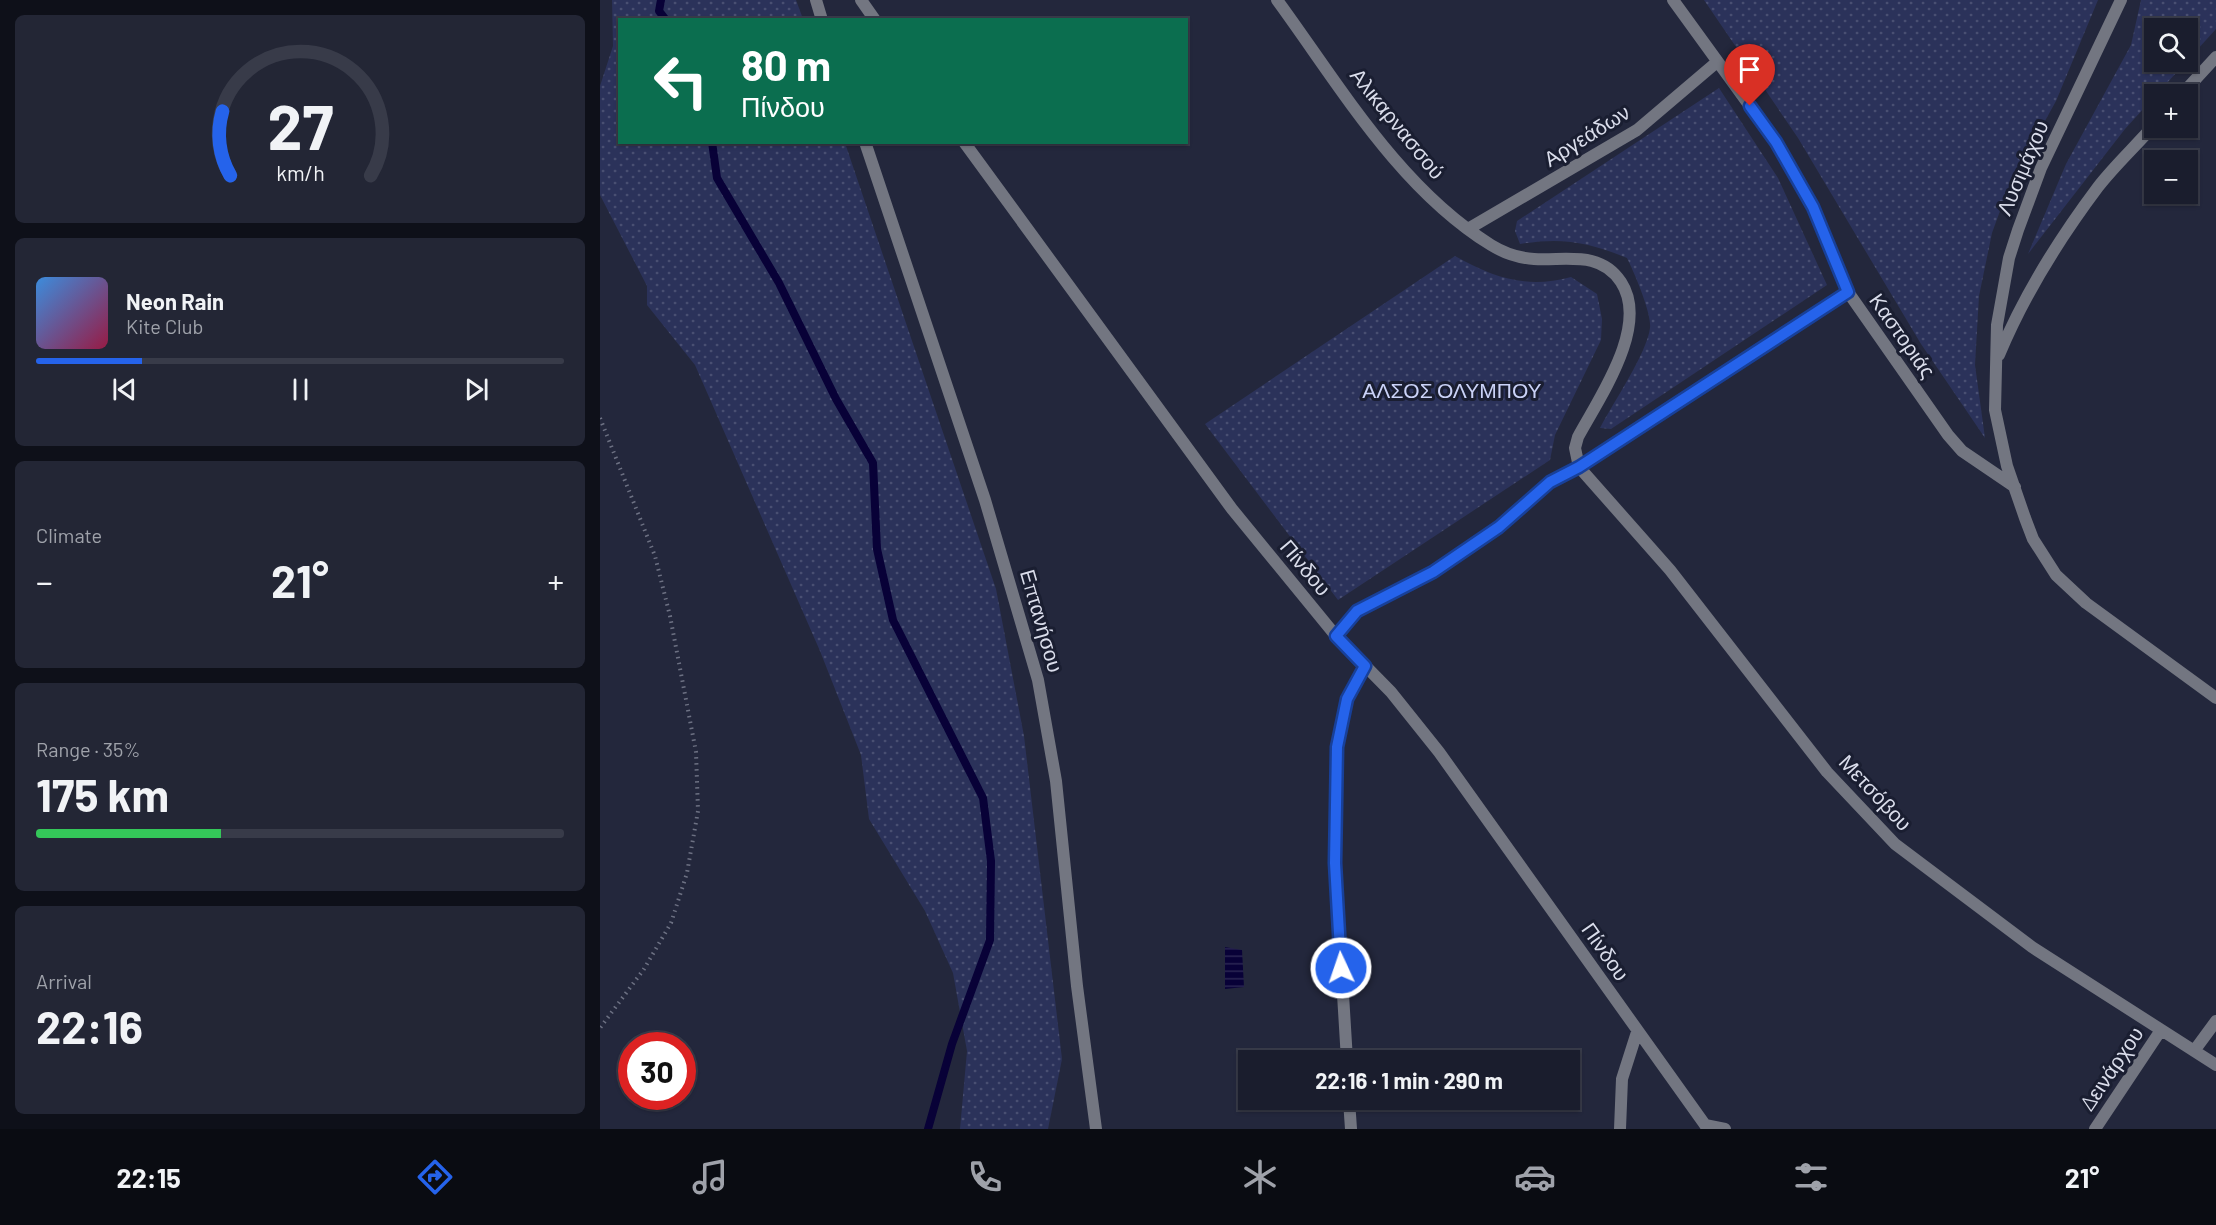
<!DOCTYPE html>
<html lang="en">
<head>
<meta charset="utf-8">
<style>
  :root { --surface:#1a1d2d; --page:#232635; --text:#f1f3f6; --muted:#9fa2aa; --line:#383b49; --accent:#2563eb }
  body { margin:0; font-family:Barlow,sans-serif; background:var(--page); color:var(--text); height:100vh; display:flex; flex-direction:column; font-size:22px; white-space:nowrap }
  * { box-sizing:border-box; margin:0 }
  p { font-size:20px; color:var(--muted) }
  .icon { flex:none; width:33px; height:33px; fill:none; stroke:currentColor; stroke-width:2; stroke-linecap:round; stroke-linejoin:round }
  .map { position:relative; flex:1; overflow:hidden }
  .panel { display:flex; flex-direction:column; gap:15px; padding:15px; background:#0e1019; width:600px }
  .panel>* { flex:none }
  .top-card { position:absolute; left:18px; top:18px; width:570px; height:126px; border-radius:0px; box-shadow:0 2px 4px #0004,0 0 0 2px var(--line); background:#0b6e4f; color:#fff; overflow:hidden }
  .buttons { position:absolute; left:1544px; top:18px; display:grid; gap:12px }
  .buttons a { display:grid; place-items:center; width:54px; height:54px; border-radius:0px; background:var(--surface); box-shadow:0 2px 4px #0004,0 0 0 2px var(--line); font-size:30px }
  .speed { position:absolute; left:18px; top:1032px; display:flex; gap:12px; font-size:30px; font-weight:700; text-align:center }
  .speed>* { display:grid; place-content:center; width:78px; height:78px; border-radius:50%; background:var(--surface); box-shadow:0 2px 4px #0004,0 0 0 2px var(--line); line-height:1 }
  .speed .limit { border:9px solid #d22; background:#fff; color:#111 }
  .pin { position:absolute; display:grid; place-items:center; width:51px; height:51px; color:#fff; margin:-62px -26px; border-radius:50% 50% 50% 0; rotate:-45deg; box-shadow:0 0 6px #0007 }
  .pin .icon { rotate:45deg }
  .me { position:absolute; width:66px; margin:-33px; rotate:357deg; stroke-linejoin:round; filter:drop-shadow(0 0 4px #0008) }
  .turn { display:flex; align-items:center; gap:21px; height:126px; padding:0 24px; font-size:27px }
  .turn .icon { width:78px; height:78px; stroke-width:2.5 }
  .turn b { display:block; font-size:42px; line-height:51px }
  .big { font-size:45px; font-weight:700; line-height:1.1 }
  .panel .widget { flex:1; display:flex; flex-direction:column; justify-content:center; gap:9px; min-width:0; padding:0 21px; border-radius:9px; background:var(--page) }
  .panel .dial { align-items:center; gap:0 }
  .dial svg { height:156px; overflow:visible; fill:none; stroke:var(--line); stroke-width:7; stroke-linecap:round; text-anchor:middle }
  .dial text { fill:var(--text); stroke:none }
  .song { display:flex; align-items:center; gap:18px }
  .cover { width:72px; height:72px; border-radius:9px; background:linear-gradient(135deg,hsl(210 70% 55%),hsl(340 70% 35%)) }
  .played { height:6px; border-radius:3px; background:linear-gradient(90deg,var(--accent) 20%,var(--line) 20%) }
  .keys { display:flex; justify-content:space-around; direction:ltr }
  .heat { display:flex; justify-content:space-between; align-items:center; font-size:33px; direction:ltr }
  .charge { height:9px; border-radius:4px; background:linear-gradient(90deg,#34c759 35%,var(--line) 0) }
  .trip { position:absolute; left:638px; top:1050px; width:342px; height:60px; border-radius:0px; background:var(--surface); box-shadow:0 2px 4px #0004,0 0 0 2px var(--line); font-weight:700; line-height:60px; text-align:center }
  .tab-bar { display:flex; height:96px; justify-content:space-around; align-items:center; background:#0a0c12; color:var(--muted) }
  .tab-bar .icon { width:42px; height:42px }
  .tab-bar .current { color:var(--accent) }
  .tab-bar b { font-size:27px; color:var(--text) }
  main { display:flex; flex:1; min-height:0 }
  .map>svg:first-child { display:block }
</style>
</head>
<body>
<main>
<section class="panel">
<div class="widget dial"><svg viewBox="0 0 100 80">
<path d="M14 69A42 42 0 1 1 86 69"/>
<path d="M14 69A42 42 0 0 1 10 36" stroke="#2563eb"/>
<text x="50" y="56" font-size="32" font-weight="700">27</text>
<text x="50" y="72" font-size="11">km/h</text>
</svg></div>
<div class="widget">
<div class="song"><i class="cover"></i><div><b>Neon Rain</b><p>Kite Club</p></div></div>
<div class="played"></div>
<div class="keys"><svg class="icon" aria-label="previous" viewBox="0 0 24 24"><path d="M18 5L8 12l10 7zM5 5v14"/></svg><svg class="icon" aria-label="pause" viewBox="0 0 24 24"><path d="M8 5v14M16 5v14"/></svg><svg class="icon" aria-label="next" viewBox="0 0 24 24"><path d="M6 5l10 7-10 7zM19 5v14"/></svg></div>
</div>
<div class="widget"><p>Climate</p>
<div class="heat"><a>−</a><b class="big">21°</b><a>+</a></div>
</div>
<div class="widget"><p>Range · 35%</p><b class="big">175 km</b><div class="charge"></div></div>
<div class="widget"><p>Arrival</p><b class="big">22:16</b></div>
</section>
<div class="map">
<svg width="1616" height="1129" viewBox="0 0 1616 1129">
  <defs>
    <pattern id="green-dots" width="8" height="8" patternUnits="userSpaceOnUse" patternTransform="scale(1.5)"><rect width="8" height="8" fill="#2b325a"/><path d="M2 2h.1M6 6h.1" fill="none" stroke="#494f72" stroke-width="1.8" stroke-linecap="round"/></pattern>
    <pattern id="water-rules" width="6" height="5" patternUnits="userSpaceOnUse" patternTransform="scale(1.5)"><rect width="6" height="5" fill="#080137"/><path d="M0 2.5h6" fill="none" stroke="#2b2654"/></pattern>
  </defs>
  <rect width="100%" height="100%" fill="#23273c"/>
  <!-- green -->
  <path fill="url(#green-dots)" d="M12,0H196L203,19L20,20V142L245,143L396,589L424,736L462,1059L448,1129H360L367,1051L353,973L325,911L269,819L261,755L220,651L95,365L47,305V286L0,195V86L13,46Z
    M1104,0H1498L1456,101L1409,186L1392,233L1379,296L1375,365L1385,438L1321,344L1198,138Z
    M1541,0H1616V29L1587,61V28H1554V62H1586L1525,129L1428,254L1466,164L1531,45Z
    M1119,88L1178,178L1227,285L1011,429L1000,428C1013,403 1047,353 1050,328C1052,314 1034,272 1027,258C988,242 962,237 920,244L915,231L917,221Z
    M855,256C894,278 927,289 971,277L997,294L1002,319L1001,340L955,435L950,460L738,600L605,424Z"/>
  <!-- water -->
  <path fill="url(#water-rules)" d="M625,947L642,950L644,987L625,989Z"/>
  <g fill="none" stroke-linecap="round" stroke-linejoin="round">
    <!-- stream -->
    <path stroke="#080137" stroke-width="8" d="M61,0L59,11L66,20
      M112,142L117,178L179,283L236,399L273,463L277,549L293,620L383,798L391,861L390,940L352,1044L328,1129"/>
    <!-- path -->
    <path stroke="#6d7183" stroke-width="4" stroke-dasharray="1.5 4.5" stroke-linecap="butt" d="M0,418L55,556L70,616L96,752L98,811L87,873L71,923L44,969L0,1028"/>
    <!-- street -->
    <path stroke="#737681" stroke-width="12" d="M216,0L222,20
      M261,0L275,20
      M677,0C740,86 799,188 891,245C904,253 919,258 934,259C965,261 1000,250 1021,282C1050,326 999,398 978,437L975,448L979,467L1070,570L1227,772L1295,844L1432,947L1616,1065
      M1073,0L1176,142L1213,207L1248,292L1348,435L1362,451L1415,487
      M1521,0L1441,168L1418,230L1409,258L1397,325L1395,410L1407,466L1425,518L1433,539L1456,575L1486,603L1616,698
      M1582,94L1616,57
      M265,142L385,500L438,680L456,781L477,986L496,1129
      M364,142L632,509L736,636L791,692L839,752L1108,1129
      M868,229L1037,130L1117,62
      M1399,355C1424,295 1459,239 1498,187C1515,165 1536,146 1554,125
      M736,636L757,611L833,572L899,527L950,482L979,467L1248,292
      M1594,1051L1616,1021
      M747,1060L735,863L737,747L747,699L765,666
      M749,1100L751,1129
      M1105,1125L1125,1129
      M1020,1129L1022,1079L1037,1032
      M1495,1129L1561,1030"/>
  </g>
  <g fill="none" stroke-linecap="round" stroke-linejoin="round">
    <!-- route casing -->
    <g stroke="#184099" stroke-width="15">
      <path id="route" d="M741,968L735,863L737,747L747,699L765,666L736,636L757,611L833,572L899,527L950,482L979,467L1248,292L1213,207L1176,142L1150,106"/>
    </g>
    <!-- route -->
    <use href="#route" stroke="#2563eb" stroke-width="10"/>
  </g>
  <g text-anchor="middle" stroke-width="6" stroke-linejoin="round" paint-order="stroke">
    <!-- street labels -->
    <g font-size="21" fill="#daddeb" stroke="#1a1e31">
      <text transform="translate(797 124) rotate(51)" y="7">Αλικαρνασσού</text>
      <text transform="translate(987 136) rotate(-32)" y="7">Αργεάδων</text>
      <text transform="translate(1423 168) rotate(-67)" y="7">Λυσιμάχου</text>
      <text transform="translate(1302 336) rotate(55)" y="7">Καστοριάς</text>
      <text transform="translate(705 568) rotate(50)" y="7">Πίνδου</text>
      <text transform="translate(441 621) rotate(74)" y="7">Επτανήσου</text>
      <text transform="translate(1275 793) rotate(47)" y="7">Μετσόβου</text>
      <text transform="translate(1005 952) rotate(55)" y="7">Πίνδου</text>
      <text transform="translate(1512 1069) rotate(-56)" y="7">Δεινάρχου</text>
    </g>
    <!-- park labels -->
    <g font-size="21" fill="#cad2f7" stroke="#1a1e31">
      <text x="852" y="398">ΑΛΣΟΣ ΟΛΥΜΠΟΥ</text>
    </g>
  </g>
</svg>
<div class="buttons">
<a><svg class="icon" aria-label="search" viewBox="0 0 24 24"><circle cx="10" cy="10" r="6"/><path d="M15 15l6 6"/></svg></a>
<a>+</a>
<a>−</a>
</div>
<div class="speed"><div class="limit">30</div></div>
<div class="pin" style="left:1150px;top:106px;background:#d93025"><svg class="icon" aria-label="arrive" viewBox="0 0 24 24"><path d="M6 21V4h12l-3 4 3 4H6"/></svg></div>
<svg class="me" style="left:741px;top:968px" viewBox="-20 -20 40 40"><circle r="17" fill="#2563eb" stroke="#fff" stroke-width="3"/><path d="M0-11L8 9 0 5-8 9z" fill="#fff"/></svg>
<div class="trip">22:16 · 1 min · 290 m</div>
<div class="top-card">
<div class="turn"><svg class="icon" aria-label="left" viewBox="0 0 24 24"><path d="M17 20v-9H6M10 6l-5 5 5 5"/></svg><div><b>80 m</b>Πίνδου</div></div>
</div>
</div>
</main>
<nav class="tab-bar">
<b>22:15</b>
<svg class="icon current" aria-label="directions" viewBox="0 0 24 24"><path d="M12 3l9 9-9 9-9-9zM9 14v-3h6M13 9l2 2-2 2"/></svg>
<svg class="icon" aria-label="music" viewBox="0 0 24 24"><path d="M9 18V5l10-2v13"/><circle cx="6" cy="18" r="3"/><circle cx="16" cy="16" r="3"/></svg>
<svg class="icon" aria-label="phone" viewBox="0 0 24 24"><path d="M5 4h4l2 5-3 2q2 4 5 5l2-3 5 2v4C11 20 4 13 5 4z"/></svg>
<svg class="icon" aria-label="climate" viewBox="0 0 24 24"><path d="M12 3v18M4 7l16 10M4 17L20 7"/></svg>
<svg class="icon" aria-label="car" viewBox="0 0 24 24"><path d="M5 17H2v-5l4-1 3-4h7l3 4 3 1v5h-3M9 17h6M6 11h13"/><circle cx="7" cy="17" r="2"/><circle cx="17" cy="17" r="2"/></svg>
<svg class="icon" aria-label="filters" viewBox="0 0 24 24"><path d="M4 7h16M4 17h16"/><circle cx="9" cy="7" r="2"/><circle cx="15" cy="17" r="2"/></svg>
<b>21°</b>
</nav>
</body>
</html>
